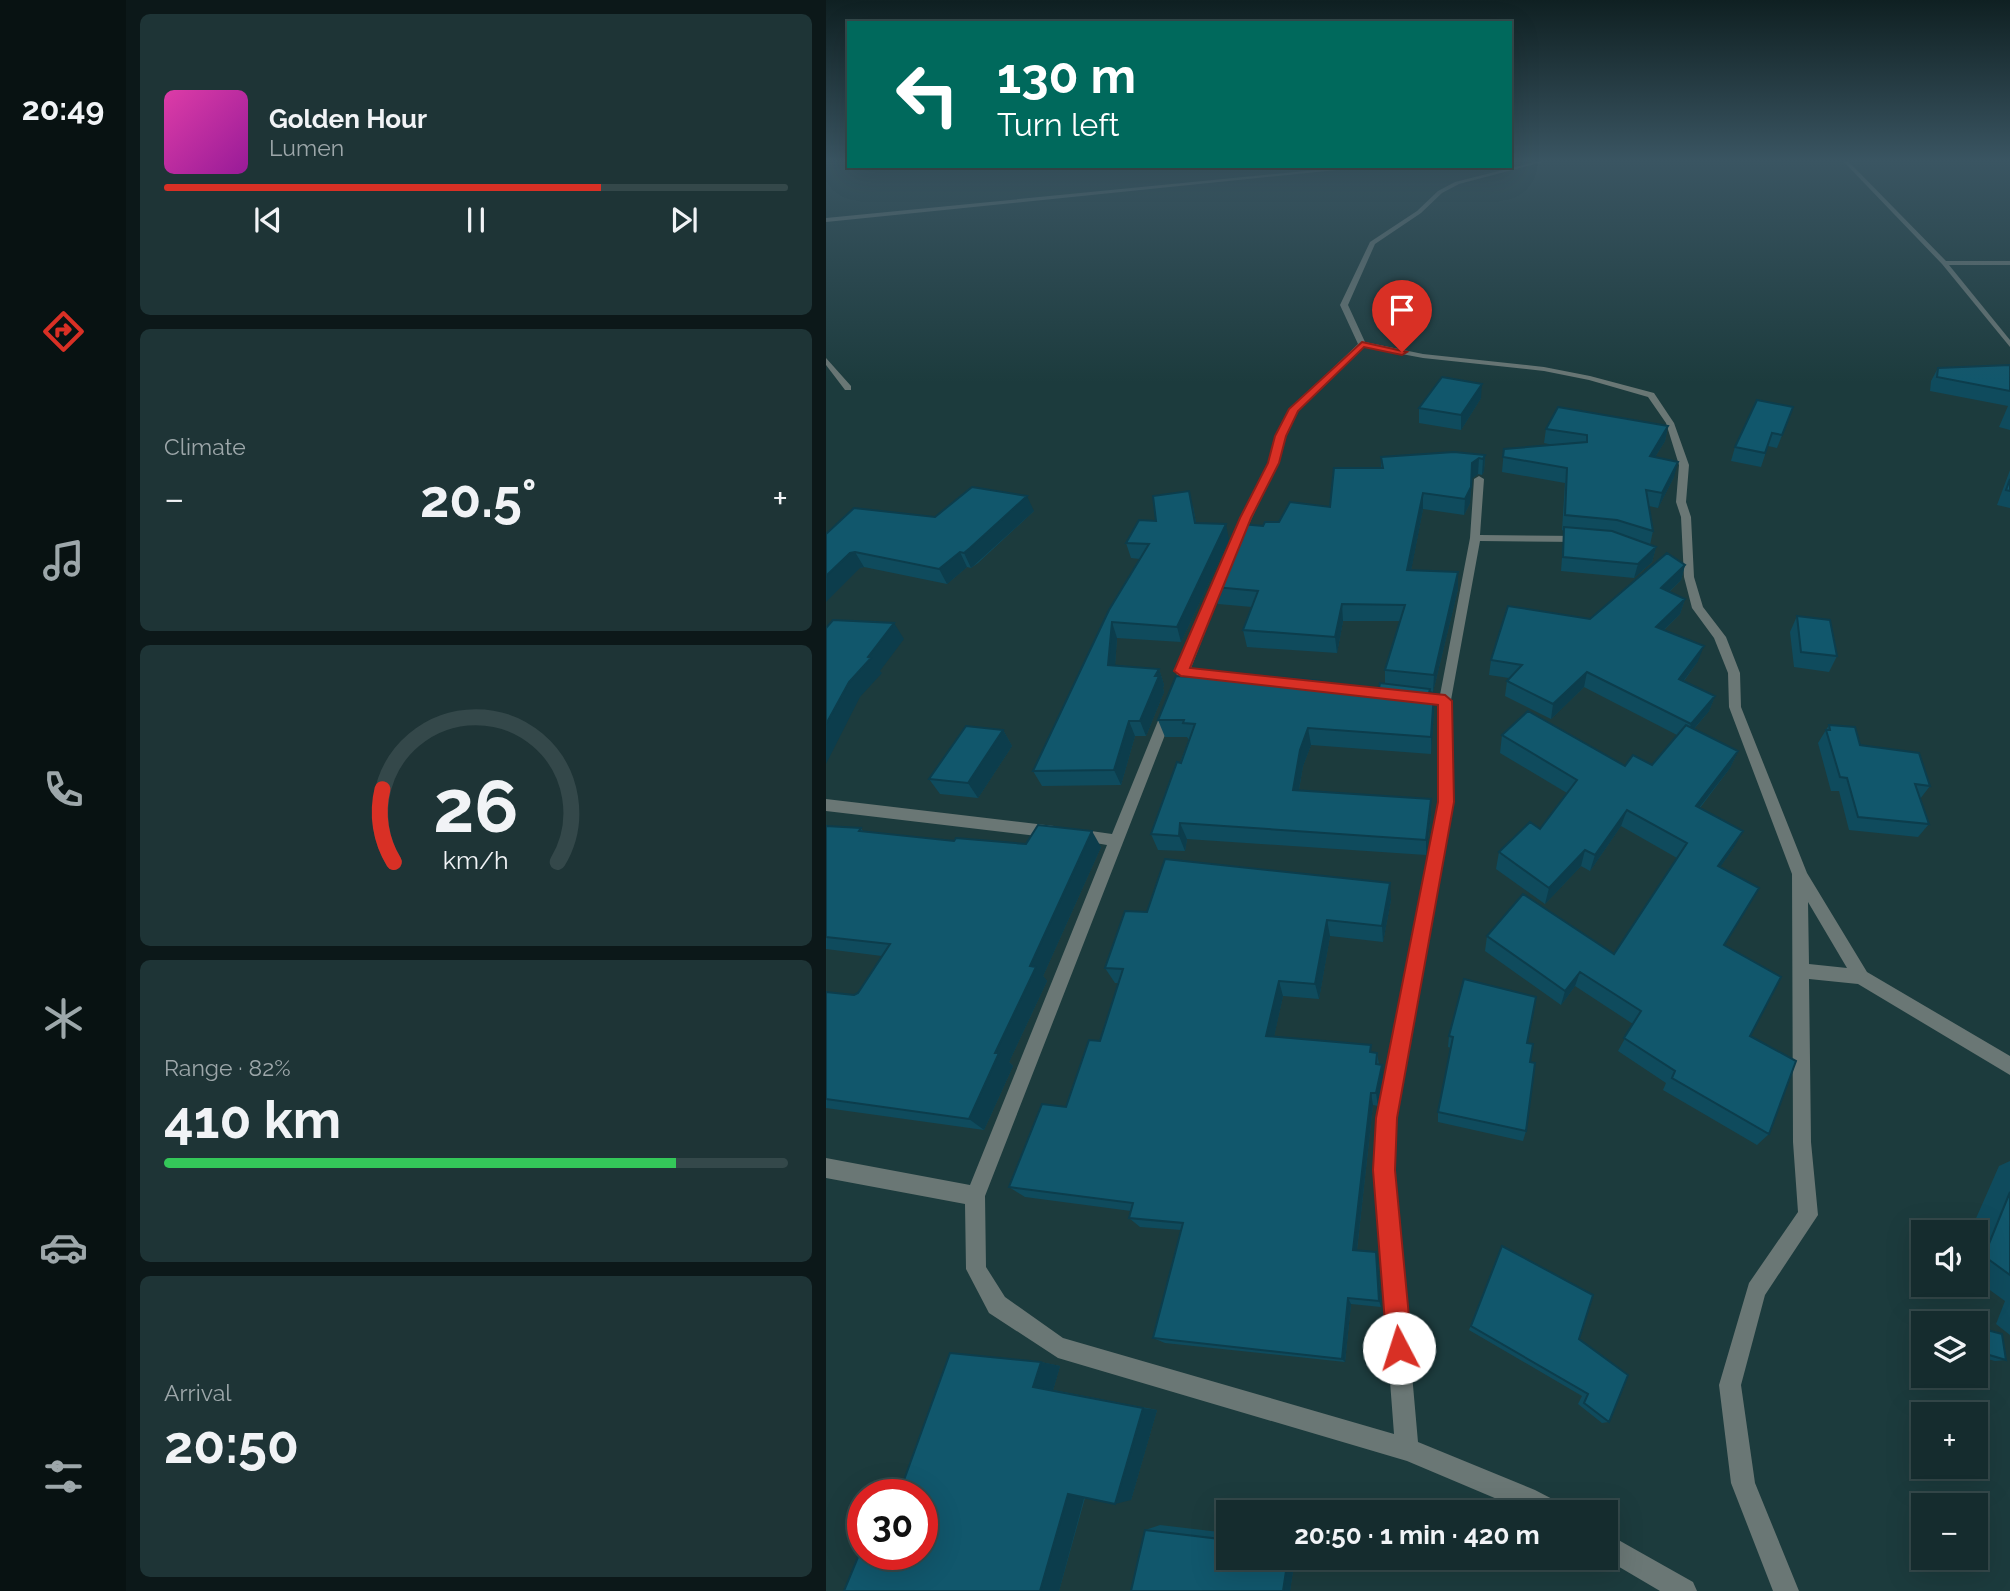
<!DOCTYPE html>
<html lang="en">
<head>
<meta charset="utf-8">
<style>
  :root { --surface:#152c2e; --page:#1e3436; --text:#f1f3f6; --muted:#9da7aa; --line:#34484a; --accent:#d93025 }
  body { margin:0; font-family:Raleway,sans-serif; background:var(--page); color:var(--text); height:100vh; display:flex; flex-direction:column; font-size:26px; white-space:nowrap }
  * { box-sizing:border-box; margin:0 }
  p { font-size:23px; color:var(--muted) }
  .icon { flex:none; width:38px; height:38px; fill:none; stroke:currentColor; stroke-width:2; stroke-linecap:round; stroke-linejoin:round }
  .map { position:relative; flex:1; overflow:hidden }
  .side { display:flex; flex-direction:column; gap:14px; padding:14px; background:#0c1819; width:700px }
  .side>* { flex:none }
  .banner { position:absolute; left:21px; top:21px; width:665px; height:147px; border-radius:0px; box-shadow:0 7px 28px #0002,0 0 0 2px var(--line); background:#00695c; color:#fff; overflow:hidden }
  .fabs { position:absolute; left:1085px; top:1220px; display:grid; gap:14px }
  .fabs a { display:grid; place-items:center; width:77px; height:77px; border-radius:0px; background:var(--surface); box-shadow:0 7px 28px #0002,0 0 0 2px var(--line); font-size:35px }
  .speed { position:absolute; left:21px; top:1479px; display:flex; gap:14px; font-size:35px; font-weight:700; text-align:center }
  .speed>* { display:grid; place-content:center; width:91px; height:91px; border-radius:50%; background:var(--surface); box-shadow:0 7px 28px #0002,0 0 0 2px var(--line); line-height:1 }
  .speed .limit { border:10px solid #d22; background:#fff; color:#111 }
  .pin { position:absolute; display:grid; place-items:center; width:60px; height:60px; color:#fff; margin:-72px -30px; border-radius:50% 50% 50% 0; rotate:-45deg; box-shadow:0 0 7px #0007 }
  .pin .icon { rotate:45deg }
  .me { position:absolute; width:77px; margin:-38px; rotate:355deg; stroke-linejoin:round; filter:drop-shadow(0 0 5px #0008) }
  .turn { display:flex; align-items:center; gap:24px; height:147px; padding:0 35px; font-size:32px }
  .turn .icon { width:91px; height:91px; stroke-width:2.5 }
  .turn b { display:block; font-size:49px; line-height:60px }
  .big { font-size:52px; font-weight:700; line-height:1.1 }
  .side .tile { flex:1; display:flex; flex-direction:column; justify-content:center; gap:10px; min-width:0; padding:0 24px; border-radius:10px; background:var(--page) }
  .side .dial { align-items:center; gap:0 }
  .dial svg { height:182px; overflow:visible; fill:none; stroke:var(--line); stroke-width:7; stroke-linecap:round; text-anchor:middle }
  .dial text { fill:var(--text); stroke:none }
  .song { display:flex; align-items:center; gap:21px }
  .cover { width:84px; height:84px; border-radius:10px; background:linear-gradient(135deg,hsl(320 70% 55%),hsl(300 70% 35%)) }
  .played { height:7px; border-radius:4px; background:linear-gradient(90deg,var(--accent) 70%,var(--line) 70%) }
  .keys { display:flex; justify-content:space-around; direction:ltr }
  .heat { display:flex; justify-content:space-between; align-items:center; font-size:38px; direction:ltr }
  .charge { height:10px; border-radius:5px; background:linear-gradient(90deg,#34c759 82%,var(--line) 0) }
  .trip { position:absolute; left:390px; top:1500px; width:402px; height:70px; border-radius:0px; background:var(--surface); box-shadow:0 7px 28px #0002,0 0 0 2px var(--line); font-weight:700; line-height:70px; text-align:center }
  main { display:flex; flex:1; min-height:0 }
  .tab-bar { display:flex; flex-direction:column; width:126px; justify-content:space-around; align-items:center; background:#081212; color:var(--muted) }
  .tab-bar .icon { width:49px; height:49px }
  .tab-bar .on { color:var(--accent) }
  .tab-bar b { font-size:32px; color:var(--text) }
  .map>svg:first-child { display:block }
</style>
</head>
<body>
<main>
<nav class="tab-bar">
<b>20:49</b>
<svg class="icon on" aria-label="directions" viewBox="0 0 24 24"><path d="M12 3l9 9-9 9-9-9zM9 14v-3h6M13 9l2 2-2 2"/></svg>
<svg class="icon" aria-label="music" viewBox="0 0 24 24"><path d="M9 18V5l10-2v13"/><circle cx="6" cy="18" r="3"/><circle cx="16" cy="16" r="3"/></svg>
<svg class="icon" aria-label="phone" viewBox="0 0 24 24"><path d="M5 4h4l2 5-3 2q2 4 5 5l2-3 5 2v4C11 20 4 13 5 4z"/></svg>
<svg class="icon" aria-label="climate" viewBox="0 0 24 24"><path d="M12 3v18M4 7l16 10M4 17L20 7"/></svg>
<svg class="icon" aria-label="car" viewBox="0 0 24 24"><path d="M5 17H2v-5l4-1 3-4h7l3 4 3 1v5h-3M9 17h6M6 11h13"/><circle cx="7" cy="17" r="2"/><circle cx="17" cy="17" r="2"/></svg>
<svg class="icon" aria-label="filters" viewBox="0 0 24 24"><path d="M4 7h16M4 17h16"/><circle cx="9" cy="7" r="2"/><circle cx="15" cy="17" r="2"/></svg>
</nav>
<section class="side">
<div class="tile">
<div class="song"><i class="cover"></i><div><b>Golden Hour</b><p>Lumen</p></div></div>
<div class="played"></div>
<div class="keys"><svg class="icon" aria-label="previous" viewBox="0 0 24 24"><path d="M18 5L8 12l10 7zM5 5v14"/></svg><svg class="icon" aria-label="pause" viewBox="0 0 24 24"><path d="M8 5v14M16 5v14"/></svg><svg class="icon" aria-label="next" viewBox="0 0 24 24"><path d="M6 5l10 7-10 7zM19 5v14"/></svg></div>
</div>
<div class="tile"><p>Climate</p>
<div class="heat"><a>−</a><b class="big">20.5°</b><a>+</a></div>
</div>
<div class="tile dial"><svg viewBox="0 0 100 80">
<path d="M14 69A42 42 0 1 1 86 69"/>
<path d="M14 69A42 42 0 0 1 9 37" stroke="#d93025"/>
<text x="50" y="56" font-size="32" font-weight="700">26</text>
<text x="50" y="72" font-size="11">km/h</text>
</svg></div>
<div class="tile"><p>Range · 82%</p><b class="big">410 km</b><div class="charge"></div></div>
<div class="tile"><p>Arrival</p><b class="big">20:50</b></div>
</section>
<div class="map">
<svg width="1184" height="1591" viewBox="0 0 1184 1591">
  <rect width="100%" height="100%" fill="#1c3b3d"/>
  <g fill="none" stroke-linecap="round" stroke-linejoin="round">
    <!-- minor -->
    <path fill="#6a7775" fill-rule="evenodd" d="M713,161H720L633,184L616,193L595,213L549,244L522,305L539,342L597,354L718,367L764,376L828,393L848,423L863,465L860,502L865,517L868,577L877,607L900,637L914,673L915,707L981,873L1041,972L1184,1056V1075L1032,984L983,979L985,1142L992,1215L939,1295L915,1385L929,1483L973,1591H947L905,1483L893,1385L923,1283L972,1212L967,1142L966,874L903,707L902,673L888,638L866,608L858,577L855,517L850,502L853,465L840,423L822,397L763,380L718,371L597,358L538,347L472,410L459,436L452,463L415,541L410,544L405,541L442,463L451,436L464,409L532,344L514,305L544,242L591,211L612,191L629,182ZM982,902L1021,968L983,964Z
      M1017,161H1022L1120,261H1184V265H1123L1184,340V347L1116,264Z
      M530,166H550L0,222V218Z
      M0,358L25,386V390H19L0,365Z
      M653,476L658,479L654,535L755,536L760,539L755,542L654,541L625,700L627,802L570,1118L568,1170L592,1442L709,1490L734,1503L737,1512H702L581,1461L232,1358L163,1313L140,1269L139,1204L0,1178V1158L144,1185L281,845L246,839L244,835L246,831L251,829L286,834L351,674L349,671L353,667L392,573L393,571H401L402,573L365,668L450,678L456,682L450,686L362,676L159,1196L160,1267L179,1297L237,1338L568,1434L548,1170L552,1118L613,802V700L644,538L648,479Z
      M0,799L228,826L233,828L235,832L233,836L228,838L0,811Z
      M780,1533L867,1582L871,1591H834L778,1558H780Z"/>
  </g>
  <!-- wall -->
  <path fill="#0f4b5d" d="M1184,365V430L1173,427L1182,406L1104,391L1105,381L1112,368Z
    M655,398L635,430L593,423V408Z
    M967,407L951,448L942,446L935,467L905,461L909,447Z
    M842,426L839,441L829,457L848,477L832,508L823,506L827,531L824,545L830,547L826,562L808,578L735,571L738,531L736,530L739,483L676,472L678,449L727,445L718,443L720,429Z
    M659,455L658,471L656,475L652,474L645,479L644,503L638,515L597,509L585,570L632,572V589L607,692L604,691L608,710L605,754L485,745L477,766L473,790L605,815L600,855L361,839L359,851L332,850L325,834L363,740L361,737H339L332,720L495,685L553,688L559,684V670L574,621H517L511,653L421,647L417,630L426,607L392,604L388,587L437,526L453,522L504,507L555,468V457Z
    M1184,470V508L1171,505Z
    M367,506L370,523L403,540L355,642L291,638L289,665L333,669L338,685L337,688L338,692L320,736H309L295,785L216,786L207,771L314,559L305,558L300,543L330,521Z
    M208,511L152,563L145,568L141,567L121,584L38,567L34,568L0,534L109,517Z
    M859,565L855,580L843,592L859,599L854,614L838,630L872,661L858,681L889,696L883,711L868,729L912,751L904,768L874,808L908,847L894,867L898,945L924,1036L943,1134L931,1145L837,1090L840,1083L792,1051L807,1024L749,986L735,1005L659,951L661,936L788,954L851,858L795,826L764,871L755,866L719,904L670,869L673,852L714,829L741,793L674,753L676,735L799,766L826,765L851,735L758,687L725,719L679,696L681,681L683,678L663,675L665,660L764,619Z
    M971,616L1011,656L1003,672L968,667L964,632Z
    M1003,725L1104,786L1094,799L1103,824L1092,837L1023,830L1013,791H1005L992,743Z
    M177,730L186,746L152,798L114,794L103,779Z
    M0,826L35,828L37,831L128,841L275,847L217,976L221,981L183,1062L187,1066L158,1130L0,1108V992L28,995L32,993L56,956L0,949Z
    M565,900L557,942L504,936L493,999L457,996L448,1036L551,1053L553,1064L557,1078L552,1106L547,1105L531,1250L552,1260L555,1307L525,1304L519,1362L339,1343L327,1338L355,1230L314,1227L303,1218L305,1211L199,1197L183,1187L240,1107L274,1041L292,983H289L279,968L321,912Z
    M623,1036L701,1043L704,1062L700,1131L697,1141L612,1122V1112L625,1048L622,1047Z
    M1184,1161V1335L1170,1324L1179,1301L1150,1280V1232H1144L1173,1166Z
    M676,1246L753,1339L783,1422L776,1423L752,1404L756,1396L643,1330Z
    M1150,1327L1180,1360L1169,1361L1150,1356Z
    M215,1362L234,1366L227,1390L331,1410L305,1500L259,1498L233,1591L57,1494L58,1492L74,1490Z
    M334,1525L402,1533V1558H469L464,1591H305L319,1530Z"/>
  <!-- shaded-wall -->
  <path fill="#0c3d4c" d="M656,384L655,398L635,430V415Z
    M842,426L839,441L820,471L824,456Z
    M659,455L658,471L656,475L657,459Z
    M653,458L652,474L645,479L644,503L638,515L639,499L646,463Z
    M852,462L848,477L832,508L836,493Z
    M597,493V509L582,586L581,570Z
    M201,496L208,511L145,568L138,553Z
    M400,524L403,540L355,642L351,627Z
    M830,547L826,562L808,578L812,564Z
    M29,552L38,567L34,568L0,602V576L24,553Z
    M134,552L141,567L121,584L113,569Z
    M859,565L855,580L831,603L835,588Z
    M632,572V589L607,692L608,675Z
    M859,599L854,614L825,642L830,627Z
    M516,604L517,621L511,653L509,637Z
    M286,622L291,638L288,680L282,665Z
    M68,623L78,639L54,671L56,673L34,697L0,764V724L23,682Z
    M878,646L872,661L848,694L853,679Z
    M333,669L338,685L337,688L338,692L320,736L314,721Z
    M761,672L758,687L725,719L727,704Z
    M608,693V710L605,754V737Z
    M889,696L883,711L859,739L865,724Z
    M303,721L309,736L295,785L288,770Z
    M482,728L485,745L477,766L470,806L467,790L474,750Z
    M177,730L186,746L152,798L142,783Z
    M912,751L904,768L862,822L870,806Z
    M605,799V815L600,855V840Z
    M801,810L795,826L764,871L769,855Z
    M354,823L361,839L359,851L353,836Z
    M266,831L275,847L217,976L221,981L183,1062L187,1066L158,1130L143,1119L204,966Z
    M917,831L908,847L884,882L892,866Z
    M759,850L755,866L719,904L723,888Z
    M564,883L565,900L557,942L556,926Z
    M501,920L504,936L493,999L489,984Z
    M754,972L749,986L735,1005L739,991Z
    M453,981L457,996L445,1050L440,1036Z
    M556,1065L557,1078L552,1106L550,1093Z
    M545,1093L547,1105L530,1258L527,1250Z
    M550,1252L552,1260L555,1307L553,1301Z
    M522,1298L525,1304L519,1362L516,1359Z
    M215,1362L234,1366L227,1390L207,1387Z
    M317,1408L331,1410L305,1500L289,1504Z
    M260,1491L233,1591H214L242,1494Z
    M462,1558H469L464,1591H457Z"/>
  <!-- building -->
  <path fill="#11576c" stroke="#0c3d4c" stroke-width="2" d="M1184,365V391L1111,377L1112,368Z
    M616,377L656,384L635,415L593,408Z
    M931,400L967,407L956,435L946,433L939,453L909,447Z
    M732,407L842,426L824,456L852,462L836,493L820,490L827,531L791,520L739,515L741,468L677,457L678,449L761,442V435L720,429Z
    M628,452L659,455L657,459L653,458L646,463L645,487L639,499L597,493L581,570L632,572L608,675L559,670L579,605L516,604L509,637L417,630L432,591L388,587L415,524L437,526L439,522H453L464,502L504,507L508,468H557L555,457Z
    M1184,479V491L1180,490Z
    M146,487L201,496L144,548L138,553L134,552L113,569L29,552L24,553L0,576V534L28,508L109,517Z
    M363,491L369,523L400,524L351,627L286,622L282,665L333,669L329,676H333L314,721H303L288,770L207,771L283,610L323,544L300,543L313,520L330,521L327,496Z
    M738,527L786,531L830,547L812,564L737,557Z
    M841,553L859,565L835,588L859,599L830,627L878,646L853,679L889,696L865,724L761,672L727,704L681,681L696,665L665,660L682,606L764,619Z
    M971,616L1004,620L1011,656L975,652Z
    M7,620L68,623L42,657L45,658L23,682L0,724V628Z
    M350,676L437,680L438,676L495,681L494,685L553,688L554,683L604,689L603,693H608L605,737L482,728L474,750L467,790L605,799L600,840L354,823L353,836L325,834L351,762L355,763L369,724L357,723L358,720H332Z
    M702,711L799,766L807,755L826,765L860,725L912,751L870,806L917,831L892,866L933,888L898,945L955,977L924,1036L970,1061L943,1134L846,1078L849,1071L798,1038L815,1011L754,972L739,991L661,936L697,894L788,954L861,843L801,810L769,855L759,850L723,888L673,852L704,822L714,829L751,780L676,735Z
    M1003,725L1029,727L1034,745L1093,753L1104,786L1089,784L1103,824L1032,817L1021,778L1014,777L1000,730H1004Z
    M140,726L177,730L142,783L103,779Z
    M212,825L266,831L204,966L210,967L169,1053H173L143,1119L0,1099V992L28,995L32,993L64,944L0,937V826L35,828L33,831L128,841L130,838L200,844Z
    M339,859L564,883L556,926L501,920L489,984L453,981L440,1036L545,1045L544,1052L551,1053L550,1064L556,1065L550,1093H545L527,1250L550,1252L553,1301L522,1298L516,1359L327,1338L357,1223L303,1218L307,1203L183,1187L216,1104L240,1107L263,1040L274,1041L297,969L279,968L299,911L321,912Z
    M638,979L710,997L701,1043L707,1044L704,1062L709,1063L700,1131L612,1112L627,1037L623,1036Z
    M1184,1192V1275L1158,1256Z
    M676,1246L767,1295L753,1339L802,1375L783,1422L758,1403L762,1394L645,1326Z
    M1150,1327L1176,1334L1180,1360L1150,1351Z
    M124,1353L215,1362L207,1387L317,1408L289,1504L242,1494L214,1591H18L37,1545V1554H96V1494H57L58,1492L73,1494Z
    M319,1530L402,1540V1558H462L457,1591H305Z"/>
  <!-- sky -->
  <linearGradient id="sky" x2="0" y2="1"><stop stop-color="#0f2022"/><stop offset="0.42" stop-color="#3a5562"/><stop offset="1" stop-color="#3a5562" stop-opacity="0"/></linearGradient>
  <rect width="1184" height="383" fill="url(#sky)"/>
  <!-- route -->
  <path fill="#d93025" stroke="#8d1f18" stroke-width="2" d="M536,342L581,352L576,355L538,347L472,411L460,436L453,463L425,518L364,668L619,695L626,701L628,802L571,1118L569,1170L586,1348L582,1356L573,1360L564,1356L561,1348L547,1170L550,1118L612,802V705L355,676L348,671L414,518L442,463L449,436L463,409Z"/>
</svg>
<div class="fabs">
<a><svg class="icon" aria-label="sound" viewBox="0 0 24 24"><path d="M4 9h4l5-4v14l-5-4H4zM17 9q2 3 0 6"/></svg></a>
<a><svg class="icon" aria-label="layers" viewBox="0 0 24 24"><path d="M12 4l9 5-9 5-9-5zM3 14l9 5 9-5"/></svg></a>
<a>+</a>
<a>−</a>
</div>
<div class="speed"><div class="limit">30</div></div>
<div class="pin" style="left:576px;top:352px;background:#d93025"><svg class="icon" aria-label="arrive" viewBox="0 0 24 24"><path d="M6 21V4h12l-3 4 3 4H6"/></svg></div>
<svg class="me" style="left:573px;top:1348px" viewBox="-20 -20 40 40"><circle r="19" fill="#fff"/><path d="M0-13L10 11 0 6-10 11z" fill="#d93025"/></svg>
<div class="trip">20:50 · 1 min · 420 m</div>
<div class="banner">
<div class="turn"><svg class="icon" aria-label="left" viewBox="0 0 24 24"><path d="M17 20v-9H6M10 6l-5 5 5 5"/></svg><div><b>130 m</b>Turn left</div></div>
</div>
</div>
</main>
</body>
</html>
